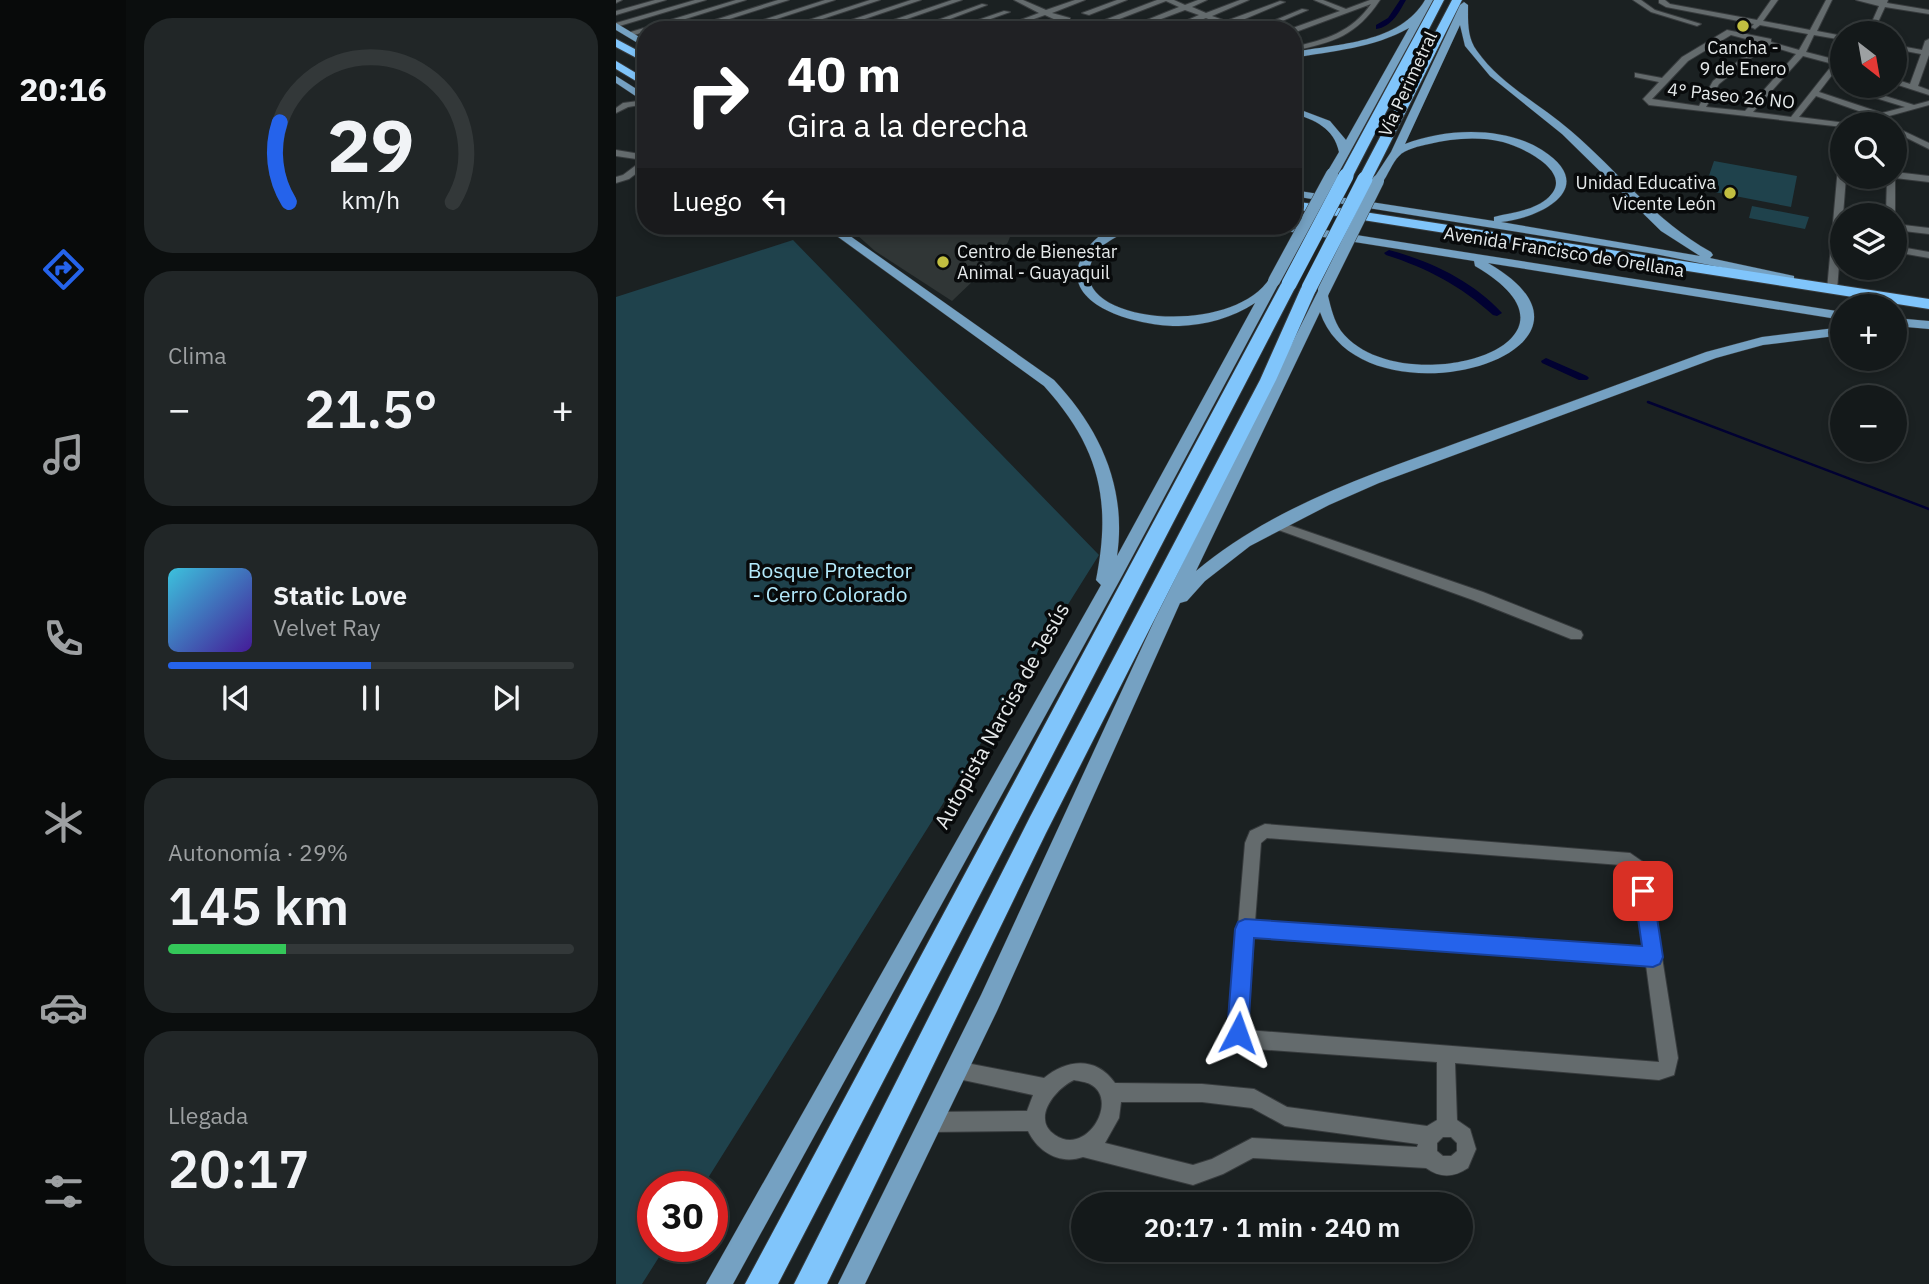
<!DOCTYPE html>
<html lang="es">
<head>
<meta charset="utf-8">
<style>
  :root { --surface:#14191a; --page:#212627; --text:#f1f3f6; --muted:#9da0a2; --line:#333839; --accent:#2563eb }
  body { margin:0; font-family:"IBM Plex Sans",sans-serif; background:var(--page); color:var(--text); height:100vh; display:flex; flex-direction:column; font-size:26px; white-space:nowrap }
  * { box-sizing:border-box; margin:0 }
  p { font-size:23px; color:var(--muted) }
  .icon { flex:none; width:38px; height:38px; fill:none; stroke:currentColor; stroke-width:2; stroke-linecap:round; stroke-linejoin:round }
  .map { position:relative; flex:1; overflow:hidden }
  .panel { display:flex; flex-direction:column; gap:18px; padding:18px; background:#0b0e0e; width:490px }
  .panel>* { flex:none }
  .banner { position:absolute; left:21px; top:21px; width:665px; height:214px; border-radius:28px; box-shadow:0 4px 10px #0003,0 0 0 2px var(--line); background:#202124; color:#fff; overflow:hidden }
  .needle { width:46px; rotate:149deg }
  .buttons { position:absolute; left:1214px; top:21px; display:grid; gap:14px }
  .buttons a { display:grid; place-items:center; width:77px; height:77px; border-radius:50%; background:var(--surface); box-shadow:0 4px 10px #0003,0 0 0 2px var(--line); font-size:35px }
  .speed { position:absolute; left:21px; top:1171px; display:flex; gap:14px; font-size:35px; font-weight:700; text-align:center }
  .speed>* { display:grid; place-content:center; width:91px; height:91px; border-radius:50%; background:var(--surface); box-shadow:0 4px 10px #0003,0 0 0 2px var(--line); line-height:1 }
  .speed .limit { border:10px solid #d22; background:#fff; color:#111 }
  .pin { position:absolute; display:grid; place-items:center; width:60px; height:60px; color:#fff; margin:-30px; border-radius:14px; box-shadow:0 4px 10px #0006 }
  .me { position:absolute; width:77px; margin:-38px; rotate:4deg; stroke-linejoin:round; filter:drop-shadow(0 0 5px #0008) }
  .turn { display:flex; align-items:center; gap:24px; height:147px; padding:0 35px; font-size:32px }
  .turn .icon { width:91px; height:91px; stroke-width:2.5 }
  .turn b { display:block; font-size:49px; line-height:60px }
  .then { display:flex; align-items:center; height:66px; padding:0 35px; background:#0003; gap:14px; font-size:26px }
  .big { font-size:52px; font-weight:600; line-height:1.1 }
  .panel .card { flex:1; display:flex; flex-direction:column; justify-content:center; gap:10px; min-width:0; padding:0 24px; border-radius:28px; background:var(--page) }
  .panel .dial { align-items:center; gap:0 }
  .dial svg { height:182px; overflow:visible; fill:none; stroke:var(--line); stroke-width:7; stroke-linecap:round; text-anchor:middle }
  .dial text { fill:var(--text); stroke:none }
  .song { display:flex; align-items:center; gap:21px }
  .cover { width:84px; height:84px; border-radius:10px; background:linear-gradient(135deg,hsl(190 70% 55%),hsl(260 70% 35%)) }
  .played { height:7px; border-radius:4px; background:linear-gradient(90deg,var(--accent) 50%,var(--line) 50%) }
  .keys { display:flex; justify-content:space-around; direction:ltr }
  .heat { display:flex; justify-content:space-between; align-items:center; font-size:38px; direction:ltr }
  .charge { height:10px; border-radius:5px; background:linear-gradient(90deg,#34c759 29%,var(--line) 0) }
  .trip { position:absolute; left:455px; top:1192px; width:402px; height:70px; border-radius:35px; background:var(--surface); box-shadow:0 4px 10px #0003,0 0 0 2px var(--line); font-weight:600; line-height:70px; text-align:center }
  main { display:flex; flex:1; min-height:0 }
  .dock { display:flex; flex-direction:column; width:126px; justify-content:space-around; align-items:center; background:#080a0a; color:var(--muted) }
  .dock .icon { width:49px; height:49px }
  .dock .on { color:var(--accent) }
  .dock b { font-size:32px; color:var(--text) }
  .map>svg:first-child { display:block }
</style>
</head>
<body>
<main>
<nav class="dock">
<b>20:16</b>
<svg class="icon on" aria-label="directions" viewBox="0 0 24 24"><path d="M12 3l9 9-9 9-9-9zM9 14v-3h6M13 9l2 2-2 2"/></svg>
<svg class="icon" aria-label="music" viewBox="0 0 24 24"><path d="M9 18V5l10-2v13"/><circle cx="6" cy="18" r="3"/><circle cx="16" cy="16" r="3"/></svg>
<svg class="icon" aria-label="phone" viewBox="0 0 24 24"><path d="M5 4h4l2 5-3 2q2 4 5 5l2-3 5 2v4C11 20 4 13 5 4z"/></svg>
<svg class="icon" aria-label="climate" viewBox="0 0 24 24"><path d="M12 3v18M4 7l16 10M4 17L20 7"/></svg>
<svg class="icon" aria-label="car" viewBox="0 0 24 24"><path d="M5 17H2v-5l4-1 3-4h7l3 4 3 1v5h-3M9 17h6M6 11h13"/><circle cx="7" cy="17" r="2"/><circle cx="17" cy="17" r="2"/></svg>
<svg class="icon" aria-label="filters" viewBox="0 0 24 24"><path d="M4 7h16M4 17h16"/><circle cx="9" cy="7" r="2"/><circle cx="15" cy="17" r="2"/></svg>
</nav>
<section class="panel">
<div class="card dial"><svg viewBox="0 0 100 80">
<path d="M14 69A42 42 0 1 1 86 69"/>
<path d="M14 69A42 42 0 0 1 10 34" stroke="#2563eb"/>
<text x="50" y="56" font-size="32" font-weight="700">29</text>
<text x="50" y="72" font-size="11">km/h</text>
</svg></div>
<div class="card"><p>Clima</p>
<div class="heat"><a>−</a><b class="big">21.5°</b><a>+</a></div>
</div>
<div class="card">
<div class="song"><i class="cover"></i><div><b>Static Love</b><p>Velvet Ray</p></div></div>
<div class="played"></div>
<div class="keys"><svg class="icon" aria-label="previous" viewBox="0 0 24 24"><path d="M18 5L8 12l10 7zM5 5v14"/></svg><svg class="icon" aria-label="pause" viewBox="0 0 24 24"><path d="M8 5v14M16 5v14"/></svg><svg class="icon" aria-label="next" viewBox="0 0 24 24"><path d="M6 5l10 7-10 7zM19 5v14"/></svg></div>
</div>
<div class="card"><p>Autonomía · 29%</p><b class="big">145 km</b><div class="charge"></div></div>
<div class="card"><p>Llegada</p><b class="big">20:17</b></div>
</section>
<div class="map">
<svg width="1313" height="1284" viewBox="0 0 1313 1284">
  <rect width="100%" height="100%" fill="#1b2122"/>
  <!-- green -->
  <path fill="#1f424c" d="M1098,161L1181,176L1175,207L1088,190Z
    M1136,206L1193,217L1189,229L1133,218Z
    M177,240L483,555L87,1186H37V1246H50L26,1284H0V297Z"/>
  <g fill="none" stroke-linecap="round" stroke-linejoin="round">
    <!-- stream -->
    <path stroke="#010132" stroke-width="2.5" d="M1032,402L1313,509"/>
    <!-- canal -->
    <path fill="#010132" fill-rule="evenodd" d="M784,0H790C783,12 776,27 760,29V25L772,18Z
      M773,250C814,261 857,281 886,313L881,316L877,315C845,286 811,268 770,255L768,253Z
      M930,358L971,376L973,378L971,380H963L926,363L925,361Z"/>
  </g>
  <!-- building -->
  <path fill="#303636" d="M231,226H398L392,242L382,257L336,301L259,251Z"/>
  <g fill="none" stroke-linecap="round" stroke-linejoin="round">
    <!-- minor casing -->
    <g stroke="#373b3d" stroke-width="2">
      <path id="minor" d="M0,0H6L0,3Z
        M39,0H50L0,15V11Z
        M79,0H90L0,27V23Z
        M120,0H130L15,36L8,34Z
        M162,0H173L79,30H67Z
        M209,0H219L127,30H116Z
        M254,0H264L173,30H162Z
        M295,0H305L216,30H205Z
        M336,0H346L259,30H248Z
        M398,0H407L430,10L459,0H469L436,13L454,18V21L471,30H461L448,24L426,30V26L442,21L429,15L388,30H378L423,13Z
        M501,0H511L473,15L466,13Z
        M541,0H558L569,5L582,0H591L576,7L590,13L624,0H633L596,16L610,21L664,1L669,2L617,24L628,30H618L610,27L602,30H592L604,24L590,18L559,30H549L583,15L569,10L516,30H506L563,7L550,1L493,23L486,21Z
        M698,0H707L730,9L754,0H764C740,36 718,42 677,51V47C709,40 736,32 755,4L677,33V30L674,29L724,11Z
        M1017,0H1025L1039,10L1085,24L1081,26L1035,12Z
        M1043,0H1049L1054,4L1141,20L1155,0H1162L1147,21L1194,30L1210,0H1216L1201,31L1227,36V40L1198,35L1190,52L1225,61L1227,67L1223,66L1203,92L1266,113L1289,107L1227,88L1226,86L1227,85L1237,86L1298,105L1313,101V105L1244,124H1232L1257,116L1200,96L1183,117L1230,123L1227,124V127L1033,105L1027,99L1043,82L1019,77V73L1046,78L1066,57L1111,30L1155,39V42L1183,50L1192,34L1144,25L1139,29L1135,27L1138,24L1050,7L1043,3ZM1115,35L1145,43L1097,81L1083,106L1036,99L1072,61ZM1151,45L1180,54L1129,111L1090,107L1103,84ZM1187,56L1217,64L1175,117L1137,112Z
        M1240,0H1272L1271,3L1313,10V14L1269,7L1257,33H1251L1263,6Z
        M366,4L371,5L305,30H294Z
        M686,9L692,10L645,30H635Z
        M388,11L394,12L344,30H333Z
        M1313,39V55L1302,86L1313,90V95L1279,84V79L1294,84L1305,54L1279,49V45L1306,50L1309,41Z
        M30,100V104L12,107L0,113V108L7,103Z
        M1279,127L1313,143V149L1279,132Z
        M0,150L30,155V166L13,179L0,183V177L7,175L27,160L0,156Z
        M1227,153V177H1230L1221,290L1216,293L1211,290L1223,156Z
        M1279,172L1313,176V182L1279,178V215H1270L1271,177H1279Z
        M1279,224L1313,228V234L1279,230Z
        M1279,246L1313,252V258L1279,252Z
        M661,521L867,592L965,631L967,635L965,639H955L857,600L657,528L655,525Z
        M649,824L1014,853L1030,864L1032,869L1062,1058L1058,1075L1043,1080L839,1063L841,1120L854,1129L860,1149L852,1168C837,1178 824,1178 810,1168L637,1158L607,1174L577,1185L467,1157C444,1165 422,1152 412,1131L314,1132L307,1129L304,1122L307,1115L314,1112L411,1111L417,1095L333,1077L331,1070L333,1063L340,1061L428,1078C451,1059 480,1056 499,1083L586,1084L638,1089L671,1107L811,1126L821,1120V1062L626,1048C618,1045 616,1041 613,1033L629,843L634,831ZM651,838L1005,865L1016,873L1027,948L639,922L645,843ZM638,938L1030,965L1043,1062L631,1030ZM458,1080C463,1081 470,1082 474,1084C504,1099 471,1157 439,1135C415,1119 439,1089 458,1080ZM505,1102H586L636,1108L669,1126L802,1144L801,1147L636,1138L596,1159L577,1165L489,1143L503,1118ZM827,1137H835L841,1143V1151L835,1156H827L821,1151V1143Z"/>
    </g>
    <!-- major casing -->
    <g stroke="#373b3d" stroke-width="1">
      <path id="major" d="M809,0H817L722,174L712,176L710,174L723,152C718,128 699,120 677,113V107L714,121L730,140L793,28C758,48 716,51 677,58V52C722,44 784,43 809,0Z
        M848,2L852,5C852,21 851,38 861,51C885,85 924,104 955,131C1003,172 1039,221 1095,252L1097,255L1094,258L1178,276V282L1039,254L677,196V190L878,221V217C897,212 918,211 933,197C959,172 906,147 887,142C864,136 836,138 813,144C804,146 789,149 783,156C776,163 772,175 766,183L756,181L775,152L844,5ZM844,25L849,46L874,76L946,134L1045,231L1084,256L885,222C926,218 984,187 926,150C888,126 830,128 789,144Z
        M0,23L30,41V48L0,30Z
        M0,76L30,95V103L0,83Z
        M677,225L1227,312V320L872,263C1027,352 745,433 704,312L580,571C656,507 753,475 846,441C927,412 1009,382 1090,352L1146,337L1227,327V335L1147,345L1100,358L763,483L713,505L634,546L589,581L571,601L564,603L381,1011L249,1284H222L365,995L539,619L704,287H712L714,290L712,296C715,308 718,321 725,331C782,405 997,346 859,266L858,261L663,230L657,226Z
        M207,226H220L438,380C484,429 511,487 501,556L639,303C616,318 590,325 563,326C521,327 427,302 474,245C485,232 499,226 516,226C505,237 488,240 479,255C438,322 614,341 654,278L658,277L664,281L506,576L117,1284H90L485,585L480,580C496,500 483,447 428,386Z
        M1279,318L1313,321V329L1279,326Z"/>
    </g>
    <!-- highway casing -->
    <g stroke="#373b3d" stroke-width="2">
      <path id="highway" d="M818,0H828L737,176L735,179H725L723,176Z
        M836,0H846L756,179L749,183L744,182L742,179Z
        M0,39L30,55V63L0,47Z
        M0,61L30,79V87L0,69Z
        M677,201L1313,299V309L677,209Z
        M673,279L681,284L162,1284H129L665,284Z
        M693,283L701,288L660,380L430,833L211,1284H178L414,817L644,380L685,288Z"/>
    </g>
    <!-- minor -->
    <use href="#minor" fill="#646b6d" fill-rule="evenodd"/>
    <!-- major -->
    <use href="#major" fill="#75a1c2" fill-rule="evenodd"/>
    <!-- highway -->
    <use href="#highway" fill="#80c5fb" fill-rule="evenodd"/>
    <!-- major-bridge casing -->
    <g stroke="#373b3d" stroke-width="13" stroke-linecap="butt">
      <path id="major-bridge" d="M658,281L716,174
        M708,290L762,181"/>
    </g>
    <!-- highway-bridge casing -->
    <g stroke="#373b3d" stroke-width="16" stroke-linecap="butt">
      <path id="highway-bridge" d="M673,284L730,176
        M693,288L749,179"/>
    </g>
    <!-- major-bridge -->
    <use href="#major-bridge" stroke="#75a1c2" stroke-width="12"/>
    <!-- highway-bridge -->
    <use href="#highway-bridge" stroke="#80c5fb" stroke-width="15"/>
  </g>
  <!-- route -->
  <path fill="#2563eb" stroke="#184099" stroke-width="2" d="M1027,882L1034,885L1037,891L1047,957L1044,964L1037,967L638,938L632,1033L629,1040L622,1043L614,1040L611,1033L619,929L622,922L629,919L1026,946L1018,891L1021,885Z"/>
  <!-- markers -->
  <g fill="#c1be40" stroke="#080a0b" stroke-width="2.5">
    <circle cx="1127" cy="26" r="7"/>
    <circle cx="1114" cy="193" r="7"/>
    <circle cx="327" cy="262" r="7"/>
  </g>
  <g text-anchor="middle" stroke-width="7" stroke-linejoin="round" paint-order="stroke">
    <!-- far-poi labels -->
    <g font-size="18" fill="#e6eaeb" stroke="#080a0b">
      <text x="1127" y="54">Cancha -<tspan x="1127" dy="21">9 de Enero</tspan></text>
      <text x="1100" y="189" text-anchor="end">Unidad Educativa<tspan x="1100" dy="21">Vicente León</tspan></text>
      <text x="341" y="258" text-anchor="start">Centro de Bienestar<tspan x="341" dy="21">Animal - Guayaquil</tspan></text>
    </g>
    <!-- far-street labels -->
    <g font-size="18" fill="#e6eaeb" stroke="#080a0b">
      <text transform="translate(792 84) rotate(-65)" y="6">Vía Perimetral</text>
      <text transform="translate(1115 96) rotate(6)" y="6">4° Paseo 26 NO</text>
      <text transform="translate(948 252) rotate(9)" y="6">Avenida Francisco de Orellana</text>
    </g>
    <!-- park labels -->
    <g font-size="21" fill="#b3e9fb" stroke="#080a0b">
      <text x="214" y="578">Bosque Protector<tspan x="214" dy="24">- Cerro Colorado</tspan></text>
    </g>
    <!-- street labels -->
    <g font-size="21" fill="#e6eaeb" stroke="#080a0b">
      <text transform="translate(386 716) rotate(-61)" y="7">Autopista Narcisa de Jesús</text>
    </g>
  </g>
</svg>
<div class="buttons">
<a><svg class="needle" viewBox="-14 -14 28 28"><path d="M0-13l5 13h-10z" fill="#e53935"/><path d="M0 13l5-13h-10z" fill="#9da0a2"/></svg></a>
<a><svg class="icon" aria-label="search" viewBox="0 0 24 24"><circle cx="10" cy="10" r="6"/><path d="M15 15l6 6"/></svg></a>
<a><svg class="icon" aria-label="layers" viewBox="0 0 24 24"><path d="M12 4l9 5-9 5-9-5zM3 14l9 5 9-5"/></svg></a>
<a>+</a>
<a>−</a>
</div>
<div class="speed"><div class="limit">30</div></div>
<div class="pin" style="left:1027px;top:891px;background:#d93025"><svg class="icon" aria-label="arrive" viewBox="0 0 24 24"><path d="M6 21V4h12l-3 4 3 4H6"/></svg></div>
<svg class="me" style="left:622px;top:1033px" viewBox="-20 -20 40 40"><path d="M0-17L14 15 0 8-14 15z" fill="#2563eb" stroke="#fff" stroke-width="4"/></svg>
<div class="trip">20:17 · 1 min · 240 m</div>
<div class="banner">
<div class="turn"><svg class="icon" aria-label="right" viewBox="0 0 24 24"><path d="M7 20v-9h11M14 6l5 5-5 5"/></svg><div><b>40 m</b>Gira a la derecha</div></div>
<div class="then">Luego<svg class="icon" aria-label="left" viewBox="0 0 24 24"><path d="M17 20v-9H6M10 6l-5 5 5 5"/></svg></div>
</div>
</div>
</main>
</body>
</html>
